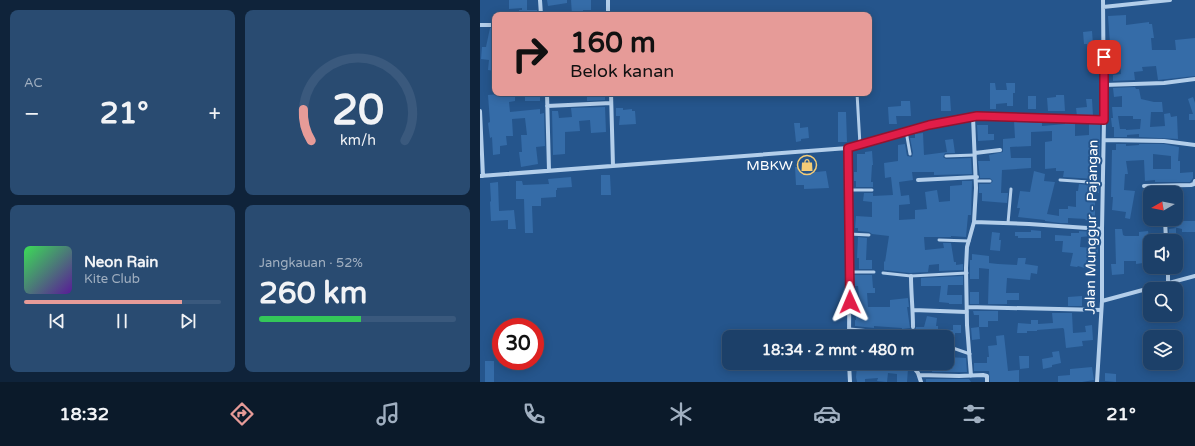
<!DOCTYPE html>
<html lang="id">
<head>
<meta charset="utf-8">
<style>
  :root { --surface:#1c4069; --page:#294b71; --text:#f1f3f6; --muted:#a0afc0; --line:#3a597d; --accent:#e69b98 }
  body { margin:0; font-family:"Varela Round",sans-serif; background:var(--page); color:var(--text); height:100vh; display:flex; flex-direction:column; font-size:15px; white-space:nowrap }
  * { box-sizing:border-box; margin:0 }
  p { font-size:13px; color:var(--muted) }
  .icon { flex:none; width:22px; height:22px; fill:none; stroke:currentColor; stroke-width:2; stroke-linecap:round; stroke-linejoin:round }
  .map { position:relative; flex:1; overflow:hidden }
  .sheet { display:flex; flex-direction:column; gap:10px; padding:10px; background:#0f233a; width:480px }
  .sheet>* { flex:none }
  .banner { position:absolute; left:12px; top:12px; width:380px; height:84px; border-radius:8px; box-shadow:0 2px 10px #0003,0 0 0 1px var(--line); background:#e69b98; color:#111; overflow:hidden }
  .needle { width:26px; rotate:261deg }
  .controls { position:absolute; left:663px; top:186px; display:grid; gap:8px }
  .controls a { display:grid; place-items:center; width:40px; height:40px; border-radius:8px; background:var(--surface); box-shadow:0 2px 10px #0003,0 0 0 1px var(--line); font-size:20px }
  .speed { position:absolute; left:12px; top:318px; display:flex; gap:8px; font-size:20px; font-weight:700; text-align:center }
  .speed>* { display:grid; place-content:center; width:52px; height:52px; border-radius:50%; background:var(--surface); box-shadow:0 2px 10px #0003,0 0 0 1px var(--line); line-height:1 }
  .speed .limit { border:6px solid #d22; background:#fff; color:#111 }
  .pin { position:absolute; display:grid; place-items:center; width:34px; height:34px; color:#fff; margin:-17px; border-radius:8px; box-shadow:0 2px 6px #0006 }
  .me { position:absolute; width:44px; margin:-22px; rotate:359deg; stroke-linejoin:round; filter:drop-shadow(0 0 3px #0008) }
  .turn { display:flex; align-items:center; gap:14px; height:84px; padding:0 12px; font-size:18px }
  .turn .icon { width:52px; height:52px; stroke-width:2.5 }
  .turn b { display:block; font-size:28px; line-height:34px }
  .big { font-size:30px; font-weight:700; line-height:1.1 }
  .sheet .card { flex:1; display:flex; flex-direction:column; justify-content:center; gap:6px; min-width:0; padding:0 14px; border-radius:8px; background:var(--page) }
  .sheet .dial { align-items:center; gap:0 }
  .dial svg { height:104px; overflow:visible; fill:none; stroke:var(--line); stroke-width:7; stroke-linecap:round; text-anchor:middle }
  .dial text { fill:var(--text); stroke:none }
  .song { display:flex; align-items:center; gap:12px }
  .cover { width:48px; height:48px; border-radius:6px; background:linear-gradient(135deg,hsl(130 70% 55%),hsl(270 70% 35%)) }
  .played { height:4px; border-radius:2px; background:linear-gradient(90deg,var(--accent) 80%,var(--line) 80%) }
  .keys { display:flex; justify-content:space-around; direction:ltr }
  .heat { display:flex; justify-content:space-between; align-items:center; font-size:22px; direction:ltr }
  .charge { height:6px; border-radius:3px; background:linear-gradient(90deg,#34c759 52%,var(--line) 0) }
  .sheet .tiles { flex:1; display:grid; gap:10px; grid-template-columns:repeat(2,1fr) }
  .trip { position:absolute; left:242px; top:330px; width:232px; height:40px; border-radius:8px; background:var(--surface); box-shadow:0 2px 10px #0003,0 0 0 1px var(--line); font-weight:700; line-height:40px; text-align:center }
  .tab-bar { display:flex; height:64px; justify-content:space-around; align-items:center; background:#0b1a2a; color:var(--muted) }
  .tab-bar .icon { width:28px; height:28px }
  .tab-bar .current { color:var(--accent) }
  .tab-bar b { font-size:18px; color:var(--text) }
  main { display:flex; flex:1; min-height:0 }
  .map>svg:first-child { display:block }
</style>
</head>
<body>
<main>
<section class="sheet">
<div class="tiles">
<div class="card"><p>AC</p>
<div class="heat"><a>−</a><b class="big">21°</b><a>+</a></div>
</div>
<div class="card dial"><svg viewBox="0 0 100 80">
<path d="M14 69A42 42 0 1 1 86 69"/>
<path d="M14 69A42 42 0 0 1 8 45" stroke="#e69b98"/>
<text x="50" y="56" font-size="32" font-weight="700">20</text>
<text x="50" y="72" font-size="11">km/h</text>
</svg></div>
<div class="card">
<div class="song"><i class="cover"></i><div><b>Neon Rain</b><p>Kite Club</p></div></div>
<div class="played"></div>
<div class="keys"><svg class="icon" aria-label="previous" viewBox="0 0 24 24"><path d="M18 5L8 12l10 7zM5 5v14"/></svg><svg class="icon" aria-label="pause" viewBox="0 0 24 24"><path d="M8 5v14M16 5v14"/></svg><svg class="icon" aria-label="next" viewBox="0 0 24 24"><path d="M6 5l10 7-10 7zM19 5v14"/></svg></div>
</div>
<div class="card"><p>Jangkauan · 52%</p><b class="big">260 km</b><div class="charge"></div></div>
</div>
</section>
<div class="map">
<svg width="715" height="382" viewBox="0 0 715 382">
  <rect width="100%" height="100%" fill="#25558c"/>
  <!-- building -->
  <path fill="#356ca8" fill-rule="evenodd" d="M29,0H47V10H57V15H39V10H42V8L29,9Z
    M67,0H87V3L68,6Z
    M91,0H111V10H103V15H92Z
    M646,15V25L669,22V24H672L674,38H671L672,50H696L695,40L715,38V76L678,80L676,66L662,67L663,71L654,72L655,80L633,81V75L641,74L640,60H634V43L630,44L628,16Z
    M10,28H15V71L8,70L9,60L1,59L2,47H6Z
    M612,31L613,44H615L616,53L607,54V44H604L603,32Z
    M510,83H515L516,90H527L526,83H535V93H533V106H527V103L516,104V109H510Z
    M655,87L656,89H659L661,99L674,102H682L683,112H671L670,127L685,126L684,114L690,113L691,117L697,116L698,139L659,137V134L647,135V137H634V127H632L631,118H633L632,107H642V96L634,97L633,88ZM638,116H653V119H661L660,129L646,130V129H640Z
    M29,93H35V101L29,102L30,112L60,109V114L64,113L65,146L56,147L58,164L41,167L39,152H42L41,135H47L45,118L32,119L33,136H26L27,145L20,146V154L13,155L12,137L10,138L8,123L10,122L8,95Z
    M45,93H54V95H60V101H45Z
    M107,93H114V96L125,95V100L107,101Z
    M576,95H584L585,111H568L567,98L576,97Z
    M461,96H470L471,111H461Z
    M548,96H556V109H548Z
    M713,97L715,103V120H709V114H713L708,99Z
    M606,99H612L613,116H597L596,108L607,107Z
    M421,101H430L431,116H416L417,124H409L408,107L421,106Z
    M125,107L126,132L111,133L110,120L99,121L100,131L85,132V154L73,155L72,111H78L79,118L92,117L91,108Z
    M136,108H143V110L152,109V111H155L156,124L139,125L140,116H136Z
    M358,112H366L367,142H358Z
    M534,121L562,123V126L585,124V122L595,123V136L609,135V123H620V158L615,157L614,179L583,177L584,171H576V168L565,169V142L572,141V131L551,132V146L530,147L531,158H551V168L522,170L521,193H528L527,203L502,201V193H499V184H510L513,181L510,178H500L498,161H510L509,155L523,152V139L535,138Z
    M314,123H320V128L328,127L329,138L321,139V141L316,142Z
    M497,125H508V134H514V140L498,141Z
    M443,133L444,155L467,152L465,140L473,139L475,153H465L463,157L466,159L491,158L492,174L454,175V172H432L433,180L419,182L421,196L429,195L430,204L419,205V220L435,219V210L447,209L445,192L457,190L459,202L470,201V186L482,185V181H492L491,215H488L486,237L471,236V237H444L445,250L464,248L463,243H471L474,262H476V265L483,264V270L459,271V264L449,265L448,272L430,273L404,270V261L405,262L409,236L392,234L389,232L378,231V228H375L376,216L392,217V202L383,201L384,193H393V196L413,195L411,177L405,178L404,163L418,161V145L425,144L427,156L432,157L433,153L430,138H435V134Z
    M636,144H646V146L659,145V144H684L699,147L698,161H700V173L713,172V178L710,182H675V180L665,181L664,160L646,161L648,174H645L644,190L655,191L650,219L645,218L646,212L632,210L633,197H631L632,150H636ZM673,154L691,156V169H673Z
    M392,151L393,165H392L391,182H393V187H376V181H374V172H377V154H385V152Z
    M315,167H332V172H336L346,171L349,188L324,189V185H316Z
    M554,171L565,174L564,181L575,182L567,214L579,216V209H588V206L596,207V191H598L599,184L619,186V193H615V221L605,220L606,219L588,218V223H580L565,221V220L538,217L540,208H537L540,191L550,192Z
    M121,175H130L131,195H121Z
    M91,177L92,187L77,188V190H76V197L61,198V206H52L53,233H45L44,199H36V181H42L43,185L69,184L68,179Z
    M18,182L19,211L34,210L36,229H28V220L11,221L10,202L11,201L10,183Z
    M689,221H715V232H702V229L689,226Z
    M696,228V241H689V229Z
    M635,229H642L643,235L645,236H659V232L668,231L669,237H664L665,249H670V255H662L663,263L656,264V261H644V274L632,275L631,264H636Z
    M551,230L561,231V238H538V236H535V232H551Z
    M599,231L616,232L618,253L612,252L611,263H613L611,270L598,266L597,267L590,266L593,253L582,252L583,241H575V235L591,236V233H599ZM611,236L612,248L600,247L601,237Z
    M512,232L520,233L519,240H521L520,251L510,250Z
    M378,237L387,238L386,260H392V269H379V258H377Z
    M492,254L509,256V263L518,264L537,265L538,258H546L545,264L558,266L557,274L551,273L550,280L527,278L526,293H539V300H527V304H508L509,269L499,268V279H490V260H492Z
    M374,275H392L393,288H395V293H387L388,307H410V300L428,298L429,307H427L430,328L422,329V328L394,326V328L375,326V320H376L375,310L380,309L378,286H375Z
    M483,276V285H468L467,295H482V304H469V303L459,302L461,286H441V278Z
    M490,292H499V304H490Z
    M602,296V306H588V297Z
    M493,311H518V321H508V327H499L500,339L492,340L491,328L499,327V315H494Z
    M572,313H592L593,333L606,332L605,326L612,325L613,340L602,341L603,346L586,348L584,329L583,328L557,330V331H547V333H537L538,323L551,324V320H558V324L573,323Z
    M447,316L457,318L456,326H458V329L473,330V325H481V333H475V337H444V335L434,334L436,327H444Z
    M524,335L528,371L539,370V382H510L509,371H494V363H507V357H509L508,346L517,345L516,336Z
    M579,351L581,363L572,365V367L563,369L562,359L573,357L572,352Z
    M539,356H549V368L540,369Z
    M467,357L486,358L487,372H452L453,363H467Z
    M5,361H14V382H5Z
    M385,366L428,369L427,382H417V374L408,373L407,382L397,381L398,378L385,379V382H377L376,377L377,367L385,368Z
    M612,367L614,380L602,382H578V376L590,375V369Z
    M625,373L636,374V382L625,381Z
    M446,379H489L491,382H446Z"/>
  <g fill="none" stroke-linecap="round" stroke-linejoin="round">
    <!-- service -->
    <path stroke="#b3ceea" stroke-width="3" d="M377,93L380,145
      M426,131L430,154
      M466,156L495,155
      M580,180L623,183
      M497,181H510
      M369,190H392
      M528,223L531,189
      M369,234L389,235
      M459,240L489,241
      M370,272H394
      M403,273L431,276L487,273
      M370,329L400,332
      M406,331L431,334
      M467,346L490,354
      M383,363L396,364
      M400,364L431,366"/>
    <!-- minor -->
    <path stroke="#b3ceea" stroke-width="4" d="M60,0L61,15
      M128,0V15
      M623,7L690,0
      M0,25H15
      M624,85L684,83L715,79
      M67,93L69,171
      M131,93L133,166
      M67,106L131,103
      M0,111L3,176
      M624,140L684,141L715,145
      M368,148L370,214L369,337
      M495,153L520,150
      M0,176L368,148L449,125L497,116L624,120
      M438,180L497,177
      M664,186L711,185L714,184L715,181
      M685,219L686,241
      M494,222L549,224L622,229
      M688,267V283
      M431,276C431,293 433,310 433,327
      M622,301L715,276
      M487,307L621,310
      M433,310L487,312
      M431,337V335
      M369,363L370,382
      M430,363L438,373L441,382
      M439,375L479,376L503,375L507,376V382
      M491,376L487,325L486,268L487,247L494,222L496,188L493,117
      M617,382L622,301V229L624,120L623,0"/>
  </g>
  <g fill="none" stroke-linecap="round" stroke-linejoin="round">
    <!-- route casing -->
    <g stroke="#92132f" stroke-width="10">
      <path id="route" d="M370,302C369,251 369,199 368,148L449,125L497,116L624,120V57"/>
    </g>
    <!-- route -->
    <use href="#route" stroke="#e11d48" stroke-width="7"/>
  </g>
  <!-- icons -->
  <defs>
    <g id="shop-ring" transform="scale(1)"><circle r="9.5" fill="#25558c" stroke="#f4cc77" stroke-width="1.5"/><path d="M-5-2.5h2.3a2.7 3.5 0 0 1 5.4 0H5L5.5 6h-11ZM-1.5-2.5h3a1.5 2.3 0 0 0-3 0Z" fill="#f4cc77"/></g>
  </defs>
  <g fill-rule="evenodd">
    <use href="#shop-ring" x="327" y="165"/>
  </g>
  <g text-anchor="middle" stroke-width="4" stroke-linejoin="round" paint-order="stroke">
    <!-- poi labels -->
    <g font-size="14" fill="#fff" stroke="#25558c" text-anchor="end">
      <text x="313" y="170">MBKW</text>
    </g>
    <!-- street labels -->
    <g font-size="14" fill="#fff" stroke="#25558c">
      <text transform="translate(611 227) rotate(-89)" y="5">Jalan Munggur - Pajangan</text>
    </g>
  </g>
</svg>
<div class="controls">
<a><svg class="needle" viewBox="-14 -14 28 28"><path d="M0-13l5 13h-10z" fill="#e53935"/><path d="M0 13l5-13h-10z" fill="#a0afc0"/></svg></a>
<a><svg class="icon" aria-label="sound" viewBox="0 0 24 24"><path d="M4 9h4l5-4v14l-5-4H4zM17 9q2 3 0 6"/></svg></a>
<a><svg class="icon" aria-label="search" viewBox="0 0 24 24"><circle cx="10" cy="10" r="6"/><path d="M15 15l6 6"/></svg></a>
<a><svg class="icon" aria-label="layers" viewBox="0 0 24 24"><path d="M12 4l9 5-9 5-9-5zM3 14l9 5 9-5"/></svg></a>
</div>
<div class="speed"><div class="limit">30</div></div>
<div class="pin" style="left:624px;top:57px;background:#d93025"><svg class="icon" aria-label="arrive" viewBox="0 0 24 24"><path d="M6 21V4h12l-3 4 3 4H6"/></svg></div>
<svg class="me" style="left:370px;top:302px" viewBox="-20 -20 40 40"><path d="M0-17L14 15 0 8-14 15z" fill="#e11d48" stroke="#fff" stroke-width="4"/></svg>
<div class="trip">18:34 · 2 mnt · 480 m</div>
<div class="banner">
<div class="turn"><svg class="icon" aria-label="right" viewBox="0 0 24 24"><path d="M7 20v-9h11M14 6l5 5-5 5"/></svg><div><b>160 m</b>Belok kanan</div></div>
</div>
</div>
</main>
<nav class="tab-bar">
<b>18:32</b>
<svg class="icon current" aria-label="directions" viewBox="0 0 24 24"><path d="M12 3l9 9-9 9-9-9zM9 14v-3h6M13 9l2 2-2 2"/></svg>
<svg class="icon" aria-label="music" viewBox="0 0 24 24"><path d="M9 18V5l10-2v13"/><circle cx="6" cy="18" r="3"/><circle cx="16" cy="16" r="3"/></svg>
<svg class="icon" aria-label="phone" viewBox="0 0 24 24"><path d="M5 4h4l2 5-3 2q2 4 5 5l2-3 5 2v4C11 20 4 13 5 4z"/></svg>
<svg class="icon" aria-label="climate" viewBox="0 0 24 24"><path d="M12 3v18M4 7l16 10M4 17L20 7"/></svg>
<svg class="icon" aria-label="car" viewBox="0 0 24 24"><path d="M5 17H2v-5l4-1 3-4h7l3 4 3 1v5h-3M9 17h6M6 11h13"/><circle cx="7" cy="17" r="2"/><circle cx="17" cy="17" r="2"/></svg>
<svg class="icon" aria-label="filters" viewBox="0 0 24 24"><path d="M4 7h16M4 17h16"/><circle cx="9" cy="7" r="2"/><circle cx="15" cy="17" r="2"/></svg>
<b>21°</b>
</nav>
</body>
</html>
